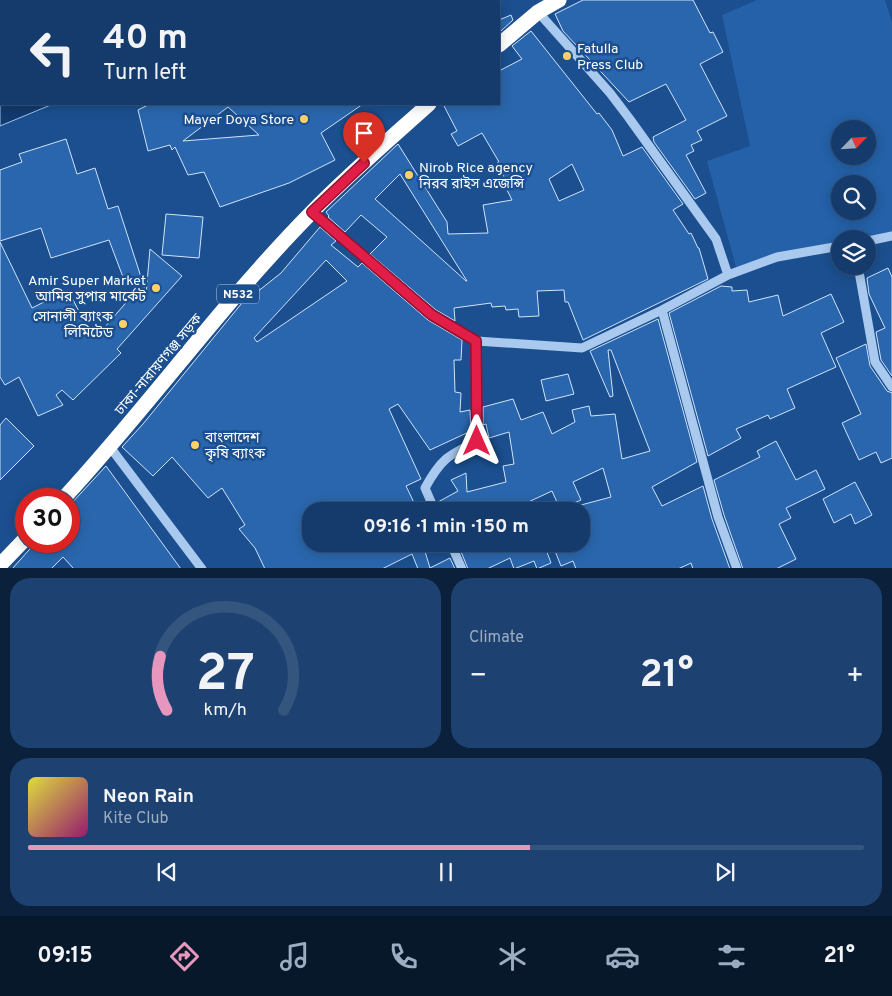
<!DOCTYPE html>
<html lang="en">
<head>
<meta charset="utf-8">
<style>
  :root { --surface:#143b6b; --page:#1d4271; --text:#f1f3f6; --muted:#9dadc1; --line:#33557e; --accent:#e797bd }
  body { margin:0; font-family:Overpass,"Noto Sans Bengali",sans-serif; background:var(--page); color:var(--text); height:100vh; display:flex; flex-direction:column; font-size:19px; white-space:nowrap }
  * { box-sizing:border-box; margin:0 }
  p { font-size:16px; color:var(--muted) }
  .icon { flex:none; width:28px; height:28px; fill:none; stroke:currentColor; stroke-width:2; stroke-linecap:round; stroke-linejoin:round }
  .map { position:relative; height:568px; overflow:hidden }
  .details { display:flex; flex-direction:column; gap:10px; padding:10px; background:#0b203b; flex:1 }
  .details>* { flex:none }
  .hud { position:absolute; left:0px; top:0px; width:500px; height:105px; box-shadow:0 2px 12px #0003,0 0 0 1px var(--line); background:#143b6b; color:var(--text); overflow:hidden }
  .needle { width:32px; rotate:65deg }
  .controls { position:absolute; left:831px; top:120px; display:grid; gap:10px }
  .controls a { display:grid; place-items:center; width:45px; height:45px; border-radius:50%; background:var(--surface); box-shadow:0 2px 12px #0003,0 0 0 1px var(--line); font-size:25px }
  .speed { position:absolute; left:15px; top:488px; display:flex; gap:10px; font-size:25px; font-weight:700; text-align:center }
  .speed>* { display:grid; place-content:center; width:65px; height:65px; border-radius:50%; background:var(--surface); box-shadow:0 2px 12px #0003,0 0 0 1px var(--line); line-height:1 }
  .speed .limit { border:8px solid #d22; background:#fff; color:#111 }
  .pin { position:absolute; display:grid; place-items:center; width:42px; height:42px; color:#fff; margin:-51px -21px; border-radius:50% 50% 50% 0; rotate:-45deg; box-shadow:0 0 5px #0007 }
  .pin .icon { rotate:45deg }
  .me { position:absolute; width:55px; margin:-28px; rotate:0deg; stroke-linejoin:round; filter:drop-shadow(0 0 4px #0008) }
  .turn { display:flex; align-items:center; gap:18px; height:105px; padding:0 20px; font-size:22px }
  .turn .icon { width:65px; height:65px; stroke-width:2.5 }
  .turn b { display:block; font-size:35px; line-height:42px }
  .big { font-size:38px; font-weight:700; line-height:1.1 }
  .details .tile { flex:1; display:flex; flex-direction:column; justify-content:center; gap:8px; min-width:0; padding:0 18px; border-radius:20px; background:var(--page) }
  .details .dial { align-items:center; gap:0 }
  .dial svg { height:130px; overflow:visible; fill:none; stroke:var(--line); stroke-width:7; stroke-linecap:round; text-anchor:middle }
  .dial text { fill:var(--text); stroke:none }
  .song { display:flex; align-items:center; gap:15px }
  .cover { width:60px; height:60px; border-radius:8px; background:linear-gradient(135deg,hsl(60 70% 55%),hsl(320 70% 35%)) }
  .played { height:5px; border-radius:2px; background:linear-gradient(90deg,var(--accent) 60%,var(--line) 60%) }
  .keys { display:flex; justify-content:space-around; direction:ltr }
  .heat { display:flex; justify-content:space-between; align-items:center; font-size:28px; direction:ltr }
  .details .tiles { flex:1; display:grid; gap:10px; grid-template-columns:1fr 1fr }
  .tile:last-child { grid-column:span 2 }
  .trip { position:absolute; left:302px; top:502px; width:288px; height:50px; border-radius:20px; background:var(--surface); box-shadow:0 2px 12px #0003,0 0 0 1px var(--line); font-weight:700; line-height:50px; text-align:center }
  .dock { display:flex; height:80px; justify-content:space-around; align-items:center; background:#08182b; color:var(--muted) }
  .dock .icon { width:35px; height:35px }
  .dock .current { color:var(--accent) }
  .dock b { font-size:22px; color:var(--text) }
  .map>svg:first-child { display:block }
</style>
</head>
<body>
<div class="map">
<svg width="892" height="569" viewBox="0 0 892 569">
  <rect width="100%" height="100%" fill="#1b4f8f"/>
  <!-- green -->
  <path fill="#2461a8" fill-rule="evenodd" d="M757,0H885L892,22V238L840,239V249L737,271L707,161L750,146L722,15ZM840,129H868V156H840ZM840,184H868V211H840Z"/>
  <!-- water -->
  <path fill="#123a6d" stroke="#9cc4f0" d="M0,0H351L1,1V104H53L0,126Z"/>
  <!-- building -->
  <path fill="#2a66ad" stroke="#cfe3fa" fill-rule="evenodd" d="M583,0H693L710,33L713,32L723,52L700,64L727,116L697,131L702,140L691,145L694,151L686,155L706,193L695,199L654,142L653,137L686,120L666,84L629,102L563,31L555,14Z
    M511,15L513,20L501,31L499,29V20Z
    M531,31L597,114L599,113L612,130L623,156L642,147L683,204L673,210L689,234L691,233L698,248H699L708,279L583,340L568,302H565L564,290L537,291L539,316L519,317L518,309L506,310L505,306L492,307L491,303L454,308L455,321L436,310L370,254L387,237L361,215L345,232L328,217L329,216L326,212L398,144L447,222L448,234L488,233L483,205L512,200L503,182L506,181L497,163L499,162L482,133L458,146L451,134L457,131L443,104H499V71L522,59L512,46ZM572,164L584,190L559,201L549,179ZM400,174L467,281H466L375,199Z
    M150,104H363L321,133L335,160L289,183L220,207L204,172L188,175L175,147L172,150L170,145L148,151L138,110ZM228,107L259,135L183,141Z
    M66,139L77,174L95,168L108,209L118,206L141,277H123L109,240L51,258L41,228L0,241V170L22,162L19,154Z
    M166,214L203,217L199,258L162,255Z
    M320,227L336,241L331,245L358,267L362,263L428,320L462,340L461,360H454L455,392L461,393L460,412L470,410L471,431L430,450L398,404L389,409L421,479L406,486L418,511H311V544H431L424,548L430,568L450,558L455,569H418L412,554L382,569H265L255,548L239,529L245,525L222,488L208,498L172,457L153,476L122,447L143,424L246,298L247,300L281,273ZM326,260L347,281L257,342L254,338Z
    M0,242L32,308L68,290L84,321L98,335L143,283L146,294L150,249L182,276L117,349L121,353L73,400L62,390L56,395L63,405L38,416L19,377L5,385L0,377Z
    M888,268L892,277V376L881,360L876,332L885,328L869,294L867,278Z
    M721,286L732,287V291L747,290L749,302L778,295L783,316L831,294L844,322L821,333L836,367L787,389L795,408L770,419L768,415L736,429L741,438L708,456L669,313Z
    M658,319L697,462L652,487L662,506L703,486L712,519L730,569H693L691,563L678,569H576L573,561L561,566L555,551L571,544H581V505L611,497L603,468L573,482L581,500L560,509L552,491L524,504L495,511H441L438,502L458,491L451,480L466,473L467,492L506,482L503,466L514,464L509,432L489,438L486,424L483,425V407L513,399L521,420L543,412L552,434L575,422L572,410L589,406L591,416L615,414L622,459L650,451L611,350H608L613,396L610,397L590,351Z
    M866,344L870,366L887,391L892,393V458L881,463L876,452L859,460L842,423L861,414L836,358Z
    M568,374L574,394L546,401L541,380Z
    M6,418L34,446L0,480V425Z
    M776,441L796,480L816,470L825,489L786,508L791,518L779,524L796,559L776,569H743L724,515L714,480L760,457L757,451Z
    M106,466L181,569H74L63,557L51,569H12L37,541H69V506Z
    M855,482L872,515L855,524L851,514L834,523L823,499Z
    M458,544H544L551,563L537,569L534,561L514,569L510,558L487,569H468Z"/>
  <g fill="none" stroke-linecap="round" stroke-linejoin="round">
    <!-- minor -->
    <path stroke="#a9c9ee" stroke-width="9" d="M538,12L610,93L629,118L716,239L728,275L777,257L840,246
      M312,212L432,315L476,341L477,441C447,456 441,459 425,488L435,511
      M868,241L892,236
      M858,266L875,362L892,387
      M662,310L718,517L737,569
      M476,341L582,348L662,310L728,275
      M110,447L202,569
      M451,544L462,569"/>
    <!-- highway -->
    <path stroke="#fff" stroke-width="15" d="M499,45L538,12L559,0
      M63,499C149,406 223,302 312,212C349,174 390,139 429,104
      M0,565L26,538"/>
  </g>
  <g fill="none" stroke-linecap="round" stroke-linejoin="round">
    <!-- route casing -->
    <g stroke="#92132f" stroke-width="12">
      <path id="route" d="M364,163L312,212L432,315L476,341L477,441"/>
    </g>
    <!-- route -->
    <use href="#route" stroke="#e11d48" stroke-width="9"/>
  </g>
  <!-- markers -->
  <g fill="#ffd166" stroke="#1b4f8f" stroke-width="2">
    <circle cx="567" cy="56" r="5"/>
    <circle cx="304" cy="119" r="5"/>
    <circle cx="409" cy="175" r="5"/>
    <circle cx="156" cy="288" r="5"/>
    <circle cx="123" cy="324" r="5"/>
    <circle cx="195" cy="445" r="5"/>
  </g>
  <g text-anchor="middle" stroke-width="5" stroke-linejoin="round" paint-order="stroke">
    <!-- shield labels -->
    <rect fill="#1b4f8f" stroke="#bbcadd" stroke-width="1" x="217" y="284.5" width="42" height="19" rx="4"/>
    <g font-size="12" font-weight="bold" fill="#fff">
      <text x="238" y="298">N532</text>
    </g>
    <!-- poi labels -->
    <g font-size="14" fill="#fff" stroke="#1b4f8f" text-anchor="start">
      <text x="577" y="53">Fatulla<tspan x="577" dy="16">Press Club</tspan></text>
      <text x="294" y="124" text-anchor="end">Mayer Doya Store</text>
      <text x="419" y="172">Nirob Rice agency<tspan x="419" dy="16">নিরব রাইস এজেন্সি</tspan></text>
      <text x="146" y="285" text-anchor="end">Amir Super Market<tspan x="146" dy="16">আমির সুপার মার্কেট</tspan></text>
      <text x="113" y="321" text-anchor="end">সোনালী ব্যাংক<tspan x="113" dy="16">লিমিটেড</tspan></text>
      <text x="205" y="442">বাংলাদেশ<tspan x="205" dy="16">কৃষি ব্যাংক</tspan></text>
    </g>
    <!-- street labels -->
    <g font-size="14" fill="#fff" stroke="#1b4f8f">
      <text transform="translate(158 364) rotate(-50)" y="5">ঢাকা-নারায়ণগঞ্জ সড়ক</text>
    </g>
  </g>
</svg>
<div class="controls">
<a><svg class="needle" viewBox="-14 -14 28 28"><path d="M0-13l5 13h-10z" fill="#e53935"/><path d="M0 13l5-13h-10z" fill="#9dadc1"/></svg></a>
<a><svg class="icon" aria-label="search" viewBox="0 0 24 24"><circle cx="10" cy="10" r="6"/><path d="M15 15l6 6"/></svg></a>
<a><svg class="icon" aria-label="layers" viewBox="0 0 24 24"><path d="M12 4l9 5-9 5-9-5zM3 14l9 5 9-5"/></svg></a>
</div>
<div class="speed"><div class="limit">30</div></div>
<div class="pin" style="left:364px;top:163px;background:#d93025"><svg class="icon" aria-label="arrive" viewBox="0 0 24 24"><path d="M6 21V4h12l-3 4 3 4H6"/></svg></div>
<svg class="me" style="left:477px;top:441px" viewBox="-20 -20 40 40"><path d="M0-17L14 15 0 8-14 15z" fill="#e11d48" stroke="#fff" stroke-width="4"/></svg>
<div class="trip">09:16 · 1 min · 150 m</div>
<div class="hud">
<div class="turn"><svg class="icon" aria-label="left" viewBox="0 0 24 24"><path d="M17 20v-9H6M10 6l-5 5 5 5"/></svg><div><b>40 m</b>Turn left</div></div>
</div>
</div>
<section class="details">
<div class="tiles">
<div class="tile dial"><svg viewBox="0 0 100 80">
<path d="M14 69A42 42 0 1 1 86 69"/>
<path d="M14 69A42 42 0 0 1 10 36" stroke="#e797bd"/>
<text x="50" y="56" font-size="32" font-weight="700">27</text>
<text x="50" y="72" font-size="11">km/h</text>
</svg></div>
<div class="tile"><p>Climate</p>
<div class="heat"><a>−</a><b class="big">21°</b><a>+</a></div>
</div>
<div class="tile">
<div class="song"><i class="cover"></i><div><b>Neon Rain</b><p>Kite Club</p></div></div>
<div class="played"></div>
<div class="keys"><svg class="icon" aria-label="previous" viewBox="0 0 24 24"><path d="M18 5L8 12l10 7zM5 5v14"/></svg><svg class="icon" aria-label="pause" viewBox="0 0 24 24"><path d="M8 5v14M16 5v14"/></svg><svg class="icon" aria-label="next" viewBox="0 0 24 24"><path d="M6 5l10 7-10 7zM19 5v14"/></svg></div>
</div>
</div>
</section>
<nav class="dock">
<b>09:15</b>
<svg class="icon current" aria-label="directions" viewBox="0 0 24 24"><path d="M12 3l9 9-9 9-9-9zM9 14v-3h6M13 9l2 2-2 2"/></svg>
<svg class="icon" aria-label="music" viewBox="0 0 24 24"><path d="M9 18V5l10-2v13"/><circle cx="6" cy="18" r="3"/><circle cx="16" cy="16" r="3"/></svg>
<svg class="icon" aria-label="phone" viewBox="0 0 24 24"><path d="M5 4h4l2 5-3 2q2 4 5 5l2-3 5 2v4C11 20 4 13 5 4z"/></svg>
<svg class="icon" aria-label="climate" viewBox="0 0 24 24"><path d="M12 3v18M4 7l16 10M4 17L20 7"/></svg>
<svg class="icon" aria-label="car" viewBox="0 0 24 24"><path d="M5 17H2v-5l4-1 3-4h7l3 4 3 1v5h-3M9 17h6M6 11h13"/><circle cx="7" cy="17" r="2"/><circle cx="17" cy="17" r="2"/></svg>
<svg class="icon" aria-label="filters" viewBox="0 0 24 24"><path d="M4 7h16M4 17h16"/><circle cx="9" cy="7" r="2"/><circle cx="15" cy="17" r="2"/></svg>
<b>21°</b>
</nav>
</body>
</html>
